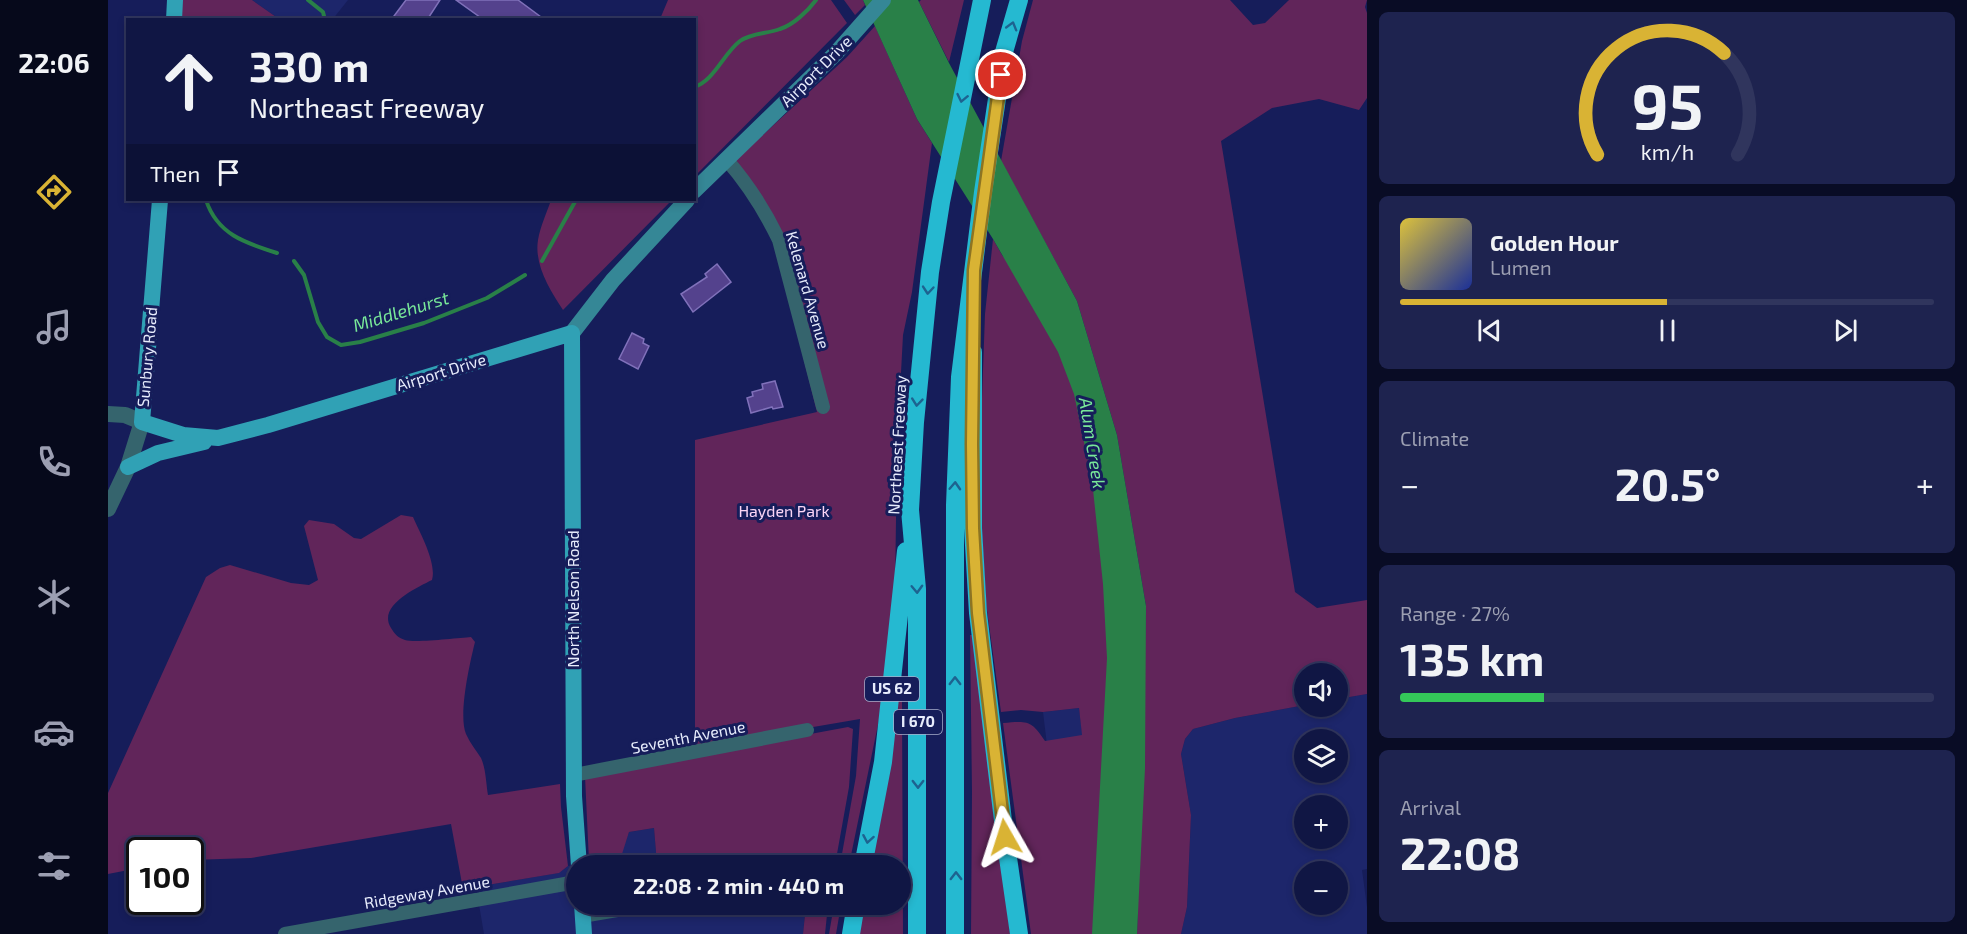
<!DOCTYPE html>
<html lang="en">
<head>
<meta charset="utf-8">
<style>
  :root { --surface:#101644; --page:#1e234f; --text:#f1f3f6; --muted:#9c9fb2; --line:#30355d; --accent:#d9b334 }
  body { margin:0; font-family:"Exo 2",sans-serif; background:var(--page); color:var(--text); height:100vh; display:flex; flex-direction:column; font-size:22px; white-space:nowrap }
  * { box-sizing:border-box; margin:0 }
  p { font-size:20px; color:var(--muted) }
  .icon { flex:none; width:33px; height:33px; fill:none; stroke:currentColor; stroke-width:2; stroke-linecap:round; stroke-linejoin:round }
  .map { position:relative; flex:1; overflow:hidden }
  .drawer { display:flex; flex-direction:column; gap:12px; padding:12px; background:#090c25; width:600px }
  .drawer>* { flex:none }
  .top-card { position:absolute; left:18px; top:18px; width:570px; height:183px; border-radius:0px; box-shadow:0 3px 9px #0003,0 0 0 2px var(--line); background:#101644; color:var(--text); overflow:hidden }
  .controls { position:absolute; left:1186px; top:663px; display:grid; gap:12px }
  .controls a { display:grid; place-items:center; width:54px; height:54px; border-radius:50%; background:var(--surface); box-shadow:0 3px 9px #0003,0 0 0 2px var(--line); font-size:30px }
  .speed { position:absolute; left:18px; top:837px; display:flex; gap:12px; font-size:30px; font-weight:700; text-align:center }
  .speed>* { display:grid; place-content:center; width:78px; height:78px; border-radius:50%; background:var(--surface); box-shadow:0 3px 9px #0003,0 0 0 2px var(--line); line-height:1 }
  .speed .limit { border:3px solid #111; border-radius:9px; background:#fff; color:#111 }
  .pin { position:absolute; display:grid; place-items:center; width:51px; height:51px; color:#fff; margin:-26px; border:3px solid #fff; border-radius:50%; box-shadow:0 2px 6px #0007 }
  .me { position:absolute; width:66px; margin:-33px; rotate:354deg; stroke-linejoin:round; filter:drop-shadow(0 0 4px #0008) }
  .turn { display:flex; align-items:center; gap:21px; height:126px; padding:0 24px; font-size:27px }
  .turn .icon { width:78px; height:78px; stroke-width:2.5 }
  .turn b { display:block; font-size:42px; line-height:51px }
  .then { display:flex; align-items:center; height:57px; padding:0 24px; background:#0003; gap:12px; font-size:22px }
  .big { font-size:45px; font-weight:700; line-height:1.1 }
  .drawer .tile { flex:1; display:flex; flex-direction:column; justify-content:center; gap:9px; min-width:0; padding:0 21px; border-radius:9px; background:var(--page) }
  .drawer .dial { align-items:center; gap:0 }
  .dial svg { height:156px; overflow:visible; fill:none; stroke:var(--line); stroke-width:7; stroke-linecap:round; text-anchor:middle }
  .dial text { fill:var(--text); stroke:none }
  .song { display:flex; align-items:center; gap:18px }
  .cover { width:72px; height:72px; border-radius:9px; background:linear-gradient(135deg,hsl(50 70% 55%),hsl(230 70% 35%)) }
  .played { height:6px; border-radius:3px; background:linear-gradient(90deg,var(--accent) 50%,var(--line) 50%) }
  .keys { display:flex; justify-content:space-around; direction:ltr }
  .heat { display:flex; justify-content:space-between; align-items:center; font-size:33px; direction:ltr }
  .charge { height:9px; border-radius:4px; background:linear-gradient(90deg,#34c759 27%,var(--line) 0) }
  .trip { position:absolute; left:458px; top:855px; width:345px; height:60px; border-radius:30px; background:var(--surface); box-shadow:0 3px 9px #0003,0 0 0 2px var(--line); font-weight:700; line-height:60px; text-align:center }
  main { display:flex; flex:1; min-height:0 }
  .tab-bar { display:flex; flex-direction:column; width:108px; justify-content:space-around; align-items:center; background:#06091b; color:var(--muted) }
  .tab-bar .icon { width:42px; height:42px }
  .tab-bar .active { color:var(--accent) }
  .tab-bar b { font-size:27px; color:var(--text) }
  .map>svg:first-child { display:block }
</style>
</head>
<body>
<main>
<nav class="tab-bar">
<b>22:06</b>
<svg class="icon active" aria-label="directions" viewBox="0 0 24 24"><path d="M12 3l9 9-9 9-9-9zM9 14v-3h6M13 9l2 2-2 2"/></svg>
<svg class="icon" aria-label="music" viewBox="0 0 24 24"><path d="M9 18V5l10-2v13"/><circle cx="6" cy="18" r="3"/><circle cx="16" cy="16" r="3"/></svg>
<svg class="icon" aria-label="phone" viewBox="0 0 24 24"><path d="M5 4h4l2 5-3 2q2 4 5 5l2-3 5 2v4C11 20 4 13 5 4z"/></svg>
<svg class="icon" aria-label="climate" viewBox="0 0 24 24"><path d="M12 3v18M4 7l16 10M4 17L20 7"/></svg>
<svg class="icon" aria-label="car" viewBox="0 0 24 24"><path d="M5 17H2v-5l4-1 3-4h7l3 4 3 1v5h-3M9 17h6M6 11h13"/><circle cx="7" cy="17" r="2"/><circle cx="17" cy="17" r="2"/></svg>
<svg class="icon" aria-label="filters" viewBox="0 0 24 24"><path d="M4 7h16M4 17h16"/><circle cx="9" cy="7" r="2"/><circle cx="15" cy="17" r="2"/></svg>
</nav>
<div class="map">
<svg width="1259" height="934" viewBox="0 0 1259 934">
  <rect width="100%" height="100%" fill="#161d5a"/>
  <!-- built -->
  <path fill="#1d266b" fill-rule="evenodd" d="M144,0H240L224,20L171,19Z
    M1259,694V869L1254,870L1259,907V934H1073L1079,907L1083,815L1073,754L1077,739L1085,729L1127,718L1197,705L1230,706V699ZM1197,740H1230V772H1197ZM1197,806H1230V838H1197ZM1197,872H1230V904H1197Z
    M971,708L975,740L939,745L935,712Z
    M546,828L549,863L567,862V865L468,866V904L698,905L695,934H376L368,887L450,873L460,866L513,854L521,832Z"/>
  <!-- green -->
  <path fill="#61255a" d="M74,0H144L171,19L72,20Z
    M560,0H723L739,23L587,176L586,20L552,19Z
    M736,0H755L757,5L747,15Z
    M813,0H856L841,62L811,2Z
    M925,0H1122L1145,25L1157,23L1181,0H1259L1257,7L1259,13V98L1251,110L1211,99L1164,108L1113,141L1187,592L1209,608L1259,600V694L1230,699V674H1197V705L1127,718L1085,729L1077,739L1073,754L1083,815L1079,907L1073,934H1029L1038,606L1009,435L969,301L893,161L914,41Z
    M767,26L809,119L824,143L804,292L795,335L789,448L787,591L772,715L741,865H732L748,776L752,719L587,747V440L709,412L665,237L643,194L619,168L739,57Z
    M443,200H564L455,310C442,290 426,265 430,240C432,227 439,212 443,200Z
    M885,239L894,255L970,350L1011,615L1001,934H923L895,723C920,721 923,720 937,741L974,735L971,708L935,712L913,710L893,712L878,603L873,519L874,398L877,314Z
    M293,515L305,517C312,533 329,563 324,580C308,588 269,606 283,628C286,633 290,638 297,640C307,643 350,638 363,637L367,642C362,662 350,715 358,734C362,743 368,750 373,758C378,769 378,783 380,795L452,784L453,807L460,866L451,873L355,889L343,824L143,858L83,860L82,850H32L31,868L0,874V793L98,577L112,568L122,565L183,583L201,585L210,580L196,526L201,520L226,524L246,538L253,539Z
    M862,635H867L902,934H863L864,792Z
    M789,699L794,700L795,934H748L753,905L792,904V866L761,865Z
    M740,727L745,729L741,787L727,865L567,866L566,862L549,864L546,828L521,832L514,854L481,862L477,776Z
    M698,905H720L717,934H695Z
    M726,905H733L728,934H721Z"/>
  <!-- water -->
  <path fill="#298048" d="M755,0H810L841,63L969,301L1009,435L1038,606L1037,768L1029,934H984L999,658L995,584L984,480L966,394L950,352L885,239L809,119Z"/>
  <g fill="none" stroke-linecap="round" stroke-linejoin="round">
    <!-- stream -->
    <path stroke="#298048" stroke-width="4" d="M200,0L215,12L217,20
      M586,87C606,81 615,54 632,41C643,33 659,34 672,29C685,25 700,11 708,0
      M98,200C109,234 137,243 169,253
      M186,261L196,275L210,322L219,337L233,345L252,342L316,323L379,298L417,275
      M434,261L468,200"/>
  </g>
  <!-- building -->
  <path fill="#54428d" stroke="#8071ba" stroke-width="1.5" d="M298,0H332L319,20H283Z
    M348,0H410L437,20H376Z
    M609,264L623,282L585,312L573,294L599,277L597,274Z
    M524,333L536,339L535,343L541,346L530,369L511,359Z
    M667,381L675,407L665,409L664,407L643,413L639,398L645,396L644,392L655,389L654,384Z"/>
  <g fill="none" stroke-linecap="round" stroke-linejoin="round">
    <!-- minor -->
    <path stroke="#35646d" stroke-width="14" d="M618,159C640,184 657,211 671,240L715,407
      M466,775L699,730
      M474,916L544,904
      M177,934L468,882"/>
    <!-- tertiary -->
    <path stroke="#35646d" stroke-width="16" d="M0,414L17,415L34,422L20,467L0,509"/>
    <!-- secondary -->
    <path stroke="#358796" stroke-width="16" d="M586,191L728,53L775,0
      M464,333L505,280L579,200"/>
    <!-- primary -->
    <path stroke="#30a1b5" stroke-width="16" d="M66,20L67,0
      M52,200L34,422L75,435L110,438L160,425L464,333L466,796L471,866
      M20,467L50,453L96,442
      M474,904L476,934"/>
    <!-- motorway -->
    <path stroke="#25b9d1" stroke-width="18" d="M865,352V528L870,613L897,837L911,934
      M755,866L775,762L798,551
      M743,934L748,904
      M809,934V589L802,510L807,422L822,272L833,202L874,0
      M847,934V505L852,377L875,192L896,52L911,0"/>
  </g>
  <!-- one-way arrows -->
  <defs><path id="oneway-chevron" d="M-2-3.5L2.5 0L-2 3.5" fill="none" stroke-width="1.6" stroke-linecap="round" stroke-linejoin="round" transform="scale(1.5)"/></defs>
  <g stroke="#1d6390">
    <use href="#oneway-chevron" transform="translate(904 26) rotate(-74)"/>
    <use href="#oneway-chevron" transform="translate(854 98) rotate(102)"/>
    <use href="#oneway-chevron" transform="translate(820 290) rotate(95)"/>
    <use href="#oneway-chevron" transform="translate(809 402) rotate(96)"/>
    <use href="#oneway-chevron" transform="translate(847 486) rotate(-87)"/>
    <use href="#oneway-chevron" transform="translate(809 589) rotate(88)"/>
    <use href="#oneway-chevron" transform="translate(847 681) rotate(-90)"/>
    <use href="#oneway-chevron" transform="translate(810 784) rotate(90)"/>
    <use href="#oneway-chevron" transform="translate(760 839) rotate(100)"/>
    <use href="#oneway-chevron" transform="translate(848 876) rotate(-90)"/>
  </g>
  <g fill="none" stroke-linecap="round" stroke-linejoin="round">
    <!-- route casing -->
    <g stroke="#8d7422" stroke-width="15">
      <path id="route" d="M893,75L866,270L864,444L865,528L870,613L897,837"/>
    </g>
    <!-- route -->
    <use href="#route" stroke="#d9b334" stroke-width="10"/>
  </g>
  <g text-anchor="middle" stroke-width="6" stroke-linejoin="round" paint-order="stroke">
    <!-- shield labels -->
    <g fill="#161d5a" stroke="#a8aecb" stroke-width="1.5">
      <rect x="757" y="677" width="54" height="24" rx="4.5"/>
      <rect x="786" y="710" width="48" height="24" rx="4.5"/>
    </g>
    <g font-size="15" font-weight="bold" fill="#e7ecfc">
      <text x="784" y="694">US 62</text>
      <text x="810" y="727">I 670</text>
    </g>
    <!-- street labels -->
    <g font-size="16" fill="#e7ecfc" stroke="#161d5a">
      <text transform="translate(708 71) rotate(-45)" y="6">Airport Drive</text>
      <text transform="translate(700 290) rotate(74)" y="6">Kelenard Avenue</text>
      <text transform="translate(39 357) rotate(-85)" y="6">Sunbury Road</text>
      <text transform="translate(333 372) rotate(-17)" y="6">Airport Drive</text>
      <text transform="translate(789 445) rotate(-87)" y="6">Northeast Freeway</text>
      <text transform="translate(465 599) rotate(-90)" y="6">North Nelson Road</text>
      <text transform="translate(580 737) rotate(-11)" y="6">Seventh Avenue</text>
      <text transform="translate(319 892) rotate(-10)" y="6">Ridgeway Avenue</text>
    </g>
    <!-- park labels -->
    <g font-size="16" fill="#fcd6f6" stroke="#161d5a">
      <text x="676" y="517">Hayden Park</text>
    </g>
    <!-- water labels -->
    <g font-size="18" font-style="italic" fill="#78e799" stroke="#161d5a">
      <text transform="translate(293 312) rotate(-17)" y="6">Middlehurst</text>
      <text transform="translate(984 443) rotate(81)" y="6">Alum Creek</text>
    </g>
  </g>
</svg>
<div class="controls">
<a><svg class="icon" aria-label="sound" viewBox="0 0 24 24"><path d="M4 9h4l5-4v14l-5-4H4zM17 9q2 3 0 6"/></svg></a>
<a><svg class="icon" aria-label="layers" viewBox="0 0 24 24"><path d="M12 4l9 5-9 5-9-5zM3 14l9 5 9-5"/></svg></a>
<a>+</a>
<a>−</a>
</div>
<div class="speed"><div class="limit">100</div></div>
<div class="pin" style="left:893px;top:75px;background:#d93025"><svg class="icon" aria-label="arrive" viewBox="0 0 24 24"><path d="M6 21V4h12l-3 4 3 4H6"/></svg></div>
<svg class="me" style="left:897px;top:837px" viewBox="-20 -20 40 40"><path d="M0-17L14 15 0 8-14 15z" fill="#d9b334" stroke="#fff" stroke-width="4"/></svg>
<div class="trip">22:08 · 2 min · 440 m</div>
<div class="top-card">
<div class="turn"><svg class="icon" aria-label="ahead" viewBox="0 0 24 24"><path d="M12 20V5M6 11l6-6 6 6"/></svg><div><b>330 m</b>Northeast Freeway</div></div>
<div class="then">Then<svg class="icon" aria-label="arrive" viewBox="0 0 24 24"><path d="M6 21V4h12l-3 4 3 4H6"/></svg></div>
</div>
</div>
<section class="drawer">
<div class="tile dial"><svg viewBox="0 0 100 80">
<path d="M14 69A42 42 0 1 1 86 69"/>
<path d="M14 69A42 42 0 0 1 79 17" stroke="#d9b334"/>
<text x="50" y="56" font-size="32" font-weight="700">95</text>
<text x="50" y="72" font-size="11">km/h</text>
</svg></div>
<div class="tile">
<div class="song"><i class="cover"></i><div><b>Golden Hour</b><p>Lumen</p></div></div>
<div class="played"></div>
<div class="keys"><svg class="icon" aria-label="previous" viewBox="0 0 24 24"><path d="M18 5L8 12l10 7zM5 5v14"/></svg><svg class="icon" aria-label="pause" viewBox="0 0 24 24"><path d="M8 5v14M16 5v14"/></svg><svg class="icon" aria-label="next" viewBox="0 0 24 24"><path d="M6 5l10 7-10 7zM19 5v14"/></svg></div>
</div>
<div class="tile"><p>Climate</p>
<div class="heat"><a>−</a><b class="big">20.5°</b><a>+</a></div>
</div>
<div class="tile"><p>Range · 27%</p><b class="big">135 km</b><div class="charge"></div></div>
<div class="tile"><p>Arrival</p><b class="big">22:08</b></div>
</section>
</main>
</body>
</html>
